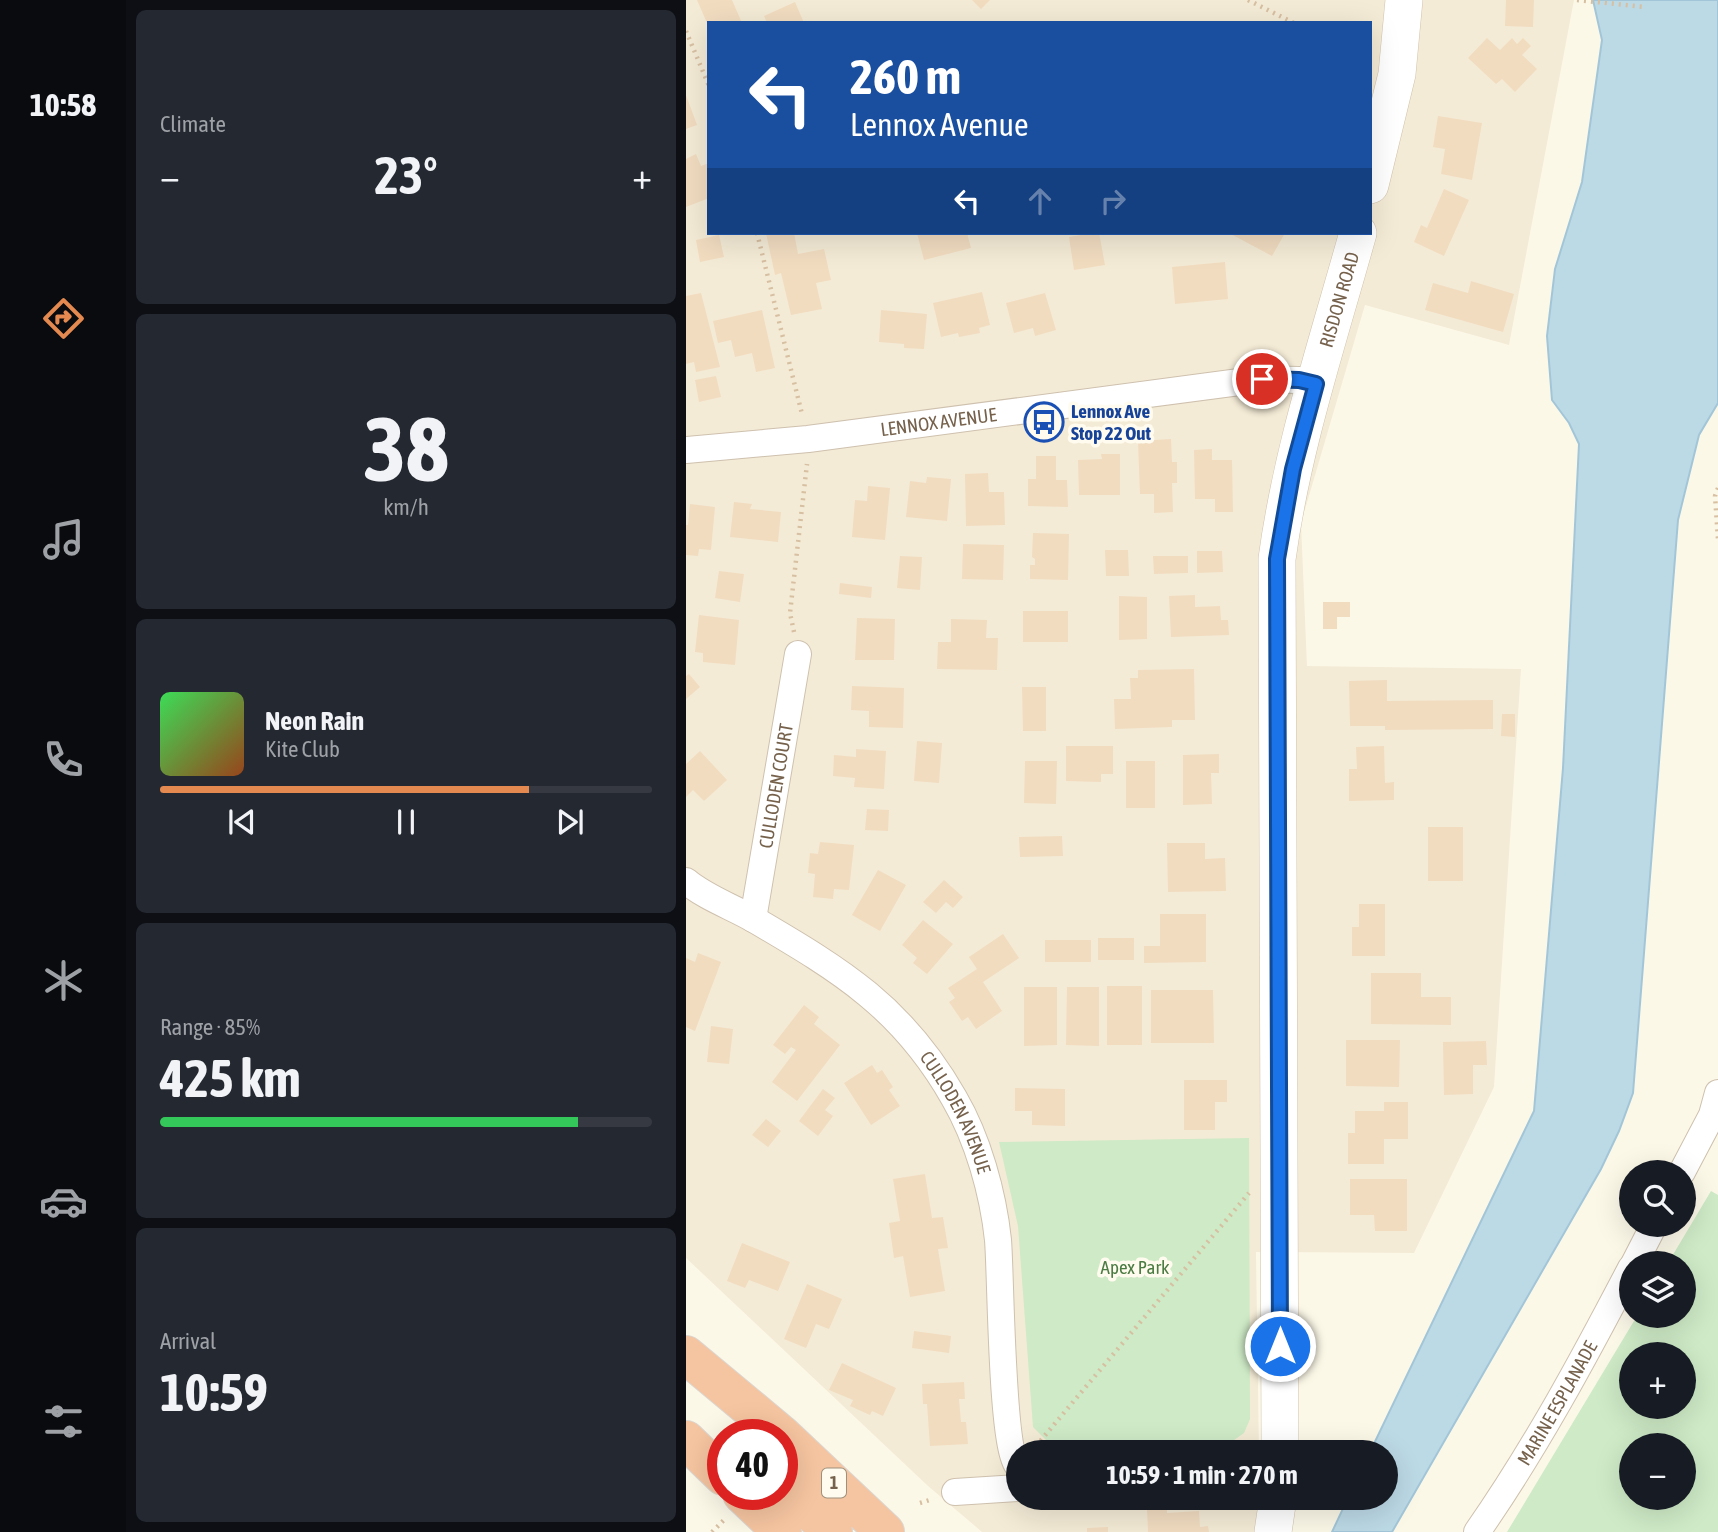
<!DOCTYPE html>
<html lang="en">
<head>
<meta charset="utf-8">
<style>
  :root { --surface:#171b24; --page:#242831; --text:#f1f3f6; --muted:#9ea1a6; --line:#363941; --accent:#e4894f }
  body { margin:0; font-family:"Asap Condensed",sans-serif; background:var(--page); color:var(--text); height:100vh; display:flex; flex-direction:column; font-size:26px; white-space:nowrap }
  * { box-sizing:border-box; margin:0 }
  p { font-size:23px; color:var(--muted) }
  .icon { flex:none; width:38px; height:38px; fill:none; stroke:currentColor; stroke-width:2; stroke-linecap:round; stroke-linejoin:round }
  .map { position:relative; flex:1; overflow:hidden }
  .drawer { display:flex; flex-direction:column; gap:10px; padding:10px; background:#0d0f14; width:560px }
  .drawer>* { flex:none }
  .hud { position:absolute; left:21px; top:21px; width:665px; height:214px; border-radius:0px; box-shadow:0 7px 28px #0002; background:#1a4fa0; color:#fff; overflow:hidden }
  .controls { position:absolute; left:933px; top:1160px; display:grid; gap:14px }
  .controls a { display:grid; place-items:center; width:77px; height:77px; border-radius:50%; background:var(--surface); box-shadow:0 7px 28px #0002; font-size:35px }
  .speed { position:absolute; left:21px; top:1419px; display:flex; gap:14px; font-size:35px; font-weight:700; text-align:center }
  .speed>* { display:grid; place-content:center; width:91px; height:91px; border-radius:50%; background:var(--surface); box-shadow:0 7px 28px #0002; line-height:1 }
  .speed .limit { border:10px solid #d22; background:#fff; color:#111 }
  .pin { position:absolute; display:grid; place-items:center; width:60px; height:60px; color:#fff; margin:-30px; border:4px solid #fff; border-radius:50%; box-shadow:0 2px 7px #0007 }
  .me { position:absolute; width:77px; margin:-38px; rotate:0deg; stroke-linejoin:round; filter:drop-shadow(0 0 5px #0008) }
  .turn { display:flex; align-items:center; gap:24px; height:147px; padding:0 28px; font-size:32px }
  .turn .icon { width:91px; height:91px; stroke-width:2.5 }
  .turn b { display:block; font-size:49px; line-height:60px }
  .lanes { display:flex; align-items:center; height:66px; padding:0 28px; background:#0003; justify-content:center; gap:35px; direction:ltr }
  .lanes .off { opacity:.35 }
  .big { font-size:52px; font-weight:700; line-height:1.1 }
  .drawer .card { flex:1; display:flex; flex-direction:column; justify-content:center; gap:10px; min-width:0; padding:0 24px; border-radius:10px; background:var(--page) }
  .drawer .dial { align-items:center; gap:0 }
  .dial b { font-size:91px; line-height:1 }
  .song { display:flex; align-items:center; gap:21px }
  .cover { width:84px; height:84px; border-radius:10px; background:linear-gradient(135deg,hsl(130 70% 55%),hsl(20 70% 35%)) }
  .played { height:7px; border-radius:4px; background:linear-gradient(90deg,var(--accent) 75%,var(--line) 75%) }
  .keys { display:flex; justify-content:space-around; direction:ltr }
  .heat { display:flex; justify-content:space-between; align-items:center; font-size:38px; direction:ltr }
  .charge { height:10px; border-radius:5px; background:linear-gradient(90deg,#34c759 85%,var(--line) 0) }
  .trip { position:absolute; left:320px; top:1440px; width:392px; height:70px; border-radius:35px; background:var(--surface); box-shadow:0 7px 28px #0002; font-weight:700; line-height:70px; text-align:center }
  main { display:flex; flex:1; min-height:0 }
  .menu { display:flex; flex-direction:column; width:126px; justify-content:space-around; align-items:center; background:#090b0e; color:var(--muted) }
  .menu .icon { width:49px; height:49px }
  .menu .on { color:var(--accent) }
  .menu b { font-size:32px; color:var(--text) }
  .map>svg:first-child { display:block }
</style>
</head>
<body>
<main>
<nav class="menu">
<b>10:58</b>
<svg class="icon on" aria-label="directions" viewBox="0 0 24 24"><path d="M12 3l9 9-9 9-9-9zM9 14v-3h6M13 9l2 2-2 2"/></svg>
<svg class="icon" aria-label="music" viewBox="0 0 24 24"><path d="M9 18V5l10-2v13"/><circle cx="6" cy="18" r="3"/><circle cx="16" cy="16" r="3"/></svg>
<svg class="icon" aria-label="phone" viewBox="0 0 24 24"><path d="M5 4h4l2 5-3 2q2 4 5 5l2-3 5 2v4C11 20 4 13 5 4z"/></svg>
<svg class="icon" aria-label="climate" viewBox="0 0 24 24"><path d="M12 3v18M4 7l16 10M4 17L20 7"/></svg>
<svg class="icon" aria-label="car" viewBox="0 0 24 24"><path d="M5 17H2v-5l4-1 3-4h7l3 4 3 1v5h-3M9 17h6M6 11h13"/><circle cx="7" cy="17" r="2"/><circle cx="17" cy="17" r="2"/></svg>
<svg class="icon" aria-label="filters" viewBox="0 0 24 24"><path d="M4 7h16M4 17h16"/><circle cx="9" cy="7" r="2"/><circle cx="15" cy="17" r="2"/></svg>
</nav>
<section class="drawer">
<div class="card"><p>Climate</p>
<div class="heat"><a>−</a><b class="big">23°</b><a>+</a></div>
</div>
<div class="card dial"><b>38</b><p>km/h</p></div>
<div class="card">
<div class="song"><i class="cover"></i><div><b>Neon Rain</b><p>Kite Club</p></div></div>
<div class="played"></div>
<div class="keys"><svg class="icon" aria-label="previous" viewBox="0 0 24 24"><path d="M18 5L8 12l10 7zM5 5v14"/></svg><svg class="icon" aria-label="pause" viewBox="0 0 24 24"><path d="M8 5v14M16 5v14"/></svg><svg class="icon" aria-label="next" viewBox="0 0 24 24"><path d="M6 5l10 7-10 7zM19 5v14"/></svg></div>
</div>
<div class="card"><p>Range · 85%</p><b class="big">425 km</b><div class="charge"></div></div>
<div class="card"><p>Arrival</p><b class="big">10:59</b></div>
</section>
<div class="map">
<svg width="1032" height="1532" viewBox="0 0 1032 1532">
  <rect width="100%" height="100%" fill="#fcf8e8"/>
  <!-- residential -->
  <path fill="#f4ebd6" fill-rule="evenodd" d="M0,0H888L823,345L679,305L615,523L621,666L835,669L808,1087L728,1253L570,1252L573,1452H332V1498H574V1523L568,1532H296L242,1486L0,1258ZM23,23H684V233H23Z"/>
  <!-- green -->
  <path fill="#ceeac6" fill-rule="evenodd" d="M563,1138L564,1419L558,1433L544,1443L372,1452L347,1427L332,1226L313,1142Z
    M1025,1191L1032,1195V1532H821L951,1316H998V1264L982,1263ZM945,1354H998V1407H945ZM945,1446H998V1498H945Z"/>
  <!-- water -->
  <path fill="#bcd9e6" stroke="#a2c6d8" stroke-width="2" d="M907,0H1032V403L1013,435L992,520L947,1093L933,1131L915,1169L706,1532H646L662,1498H700V1452H684L848,1111L877,768L893,444L883,423L866,400L861,336L869,269L896,182L916,40Z"/>
  <!-- building -->
  <path fill="#f1dcc0" d="M11,0H46L56,23H21Z
    M286,0H304L295,9Z
    M820,0H848L847,27L819,26Z
    M109,2L118,23H81L78,16Z
    M801,38L814,50L826,38L831,44L837,38L845,46L836,55L851,69L829,92L816,79L810,84L782,58Z
    M0,95L11,125L0,129Z
    M752,116L796,123L786,180L755,174L759,149L747,147Z
    M10,154L15,166L23,163V198L0,207V159Z
    M758,189L783,200L758,256L728,242L735,225L741,228Z
    M80,233H108L112,254L138,249L145,280L130,283L136,309L105,315L95,273L89,275Z
    M231,233H281L285,248L238,260Z
    M408,233H413L419,265L388,270L383,237Z
    M543,233H599L586,256Z
    M33,235L38,257L14,262L10,240Z
    M539,262L542,299L489,304L486,267Z
    M785,281L828,294L817,332L739,310L747,283L782,293Z
    M296,292L304,325L293,328L294,333L273,337L272,333L255,337L247,303Z
    M15,293L34,367L10,372L8,362L0,364V296Z
    M359,293L370,330L349,336L347,328L328,333L320,303Z
    M76,310L89,368L70,372L66,353L49,357L45,340L32,343L27,321Z
    M195,310L241,314L238,349L218,348V344L193,342Z
    M30,376L35,397L13,402L9,380Z
    M485,439L486,462H491V483H486L487,512L468,513V494H454L452,441Z
    M526,449V460H546L547,512H529V499H509L508,450Z
    M415,454H434V495H393L392,460L416,459Z
    M350,456H370V480H381L382,507L342,506V479H350Z
    M302,473L303,492H318L319,525L280,526L279,474Z
    M241,477L265,479L261,521L220,517L224,481L240,483Z
    M182,486L204,488L199,540L166,537L169,500L181,501Z
    M48,502L66,504L64,509L95,512L92,542L44,537Z
    M4,504L29,507L25,550L13,549L12,556L0,555V525H2Z
    M347,533L383,534L382,580L344,579V565H349V559L346,557Z
    M277,544L318,545L317,580L276,579Z
    M419,550H442L443,576H420Z
    M511,551H536L537,572L511,573Z
    M214,556L236,557L234,590L211,588Z
    M467,556H502V573L468,574Z
    M33,571L58,574L54,602L29,598Z
    M154,583L186,587L185,598L153,594Z
    M509,595V607L534,606L535,620H542L543,635L485,637L483,596Z
    M433,596L461,597V639L433,640Z
    M637,602H664V617H651V629H637Z
    M337,611H382V642H337Z
    M13,615L53,620L49,665L17,662V653L9,652Z
    M171,618L209,619L208,660H169Z
    M265,619L301,620L300,638H312L311,670L251,669L252,642H265Z
    M508,669L509,720H486V727L429,729L428,699H445L444,678H452V670Z
    M3,674L14,687L0,699V676Z
    M701,680V701L807,700V729L699,730V726H664L663,681Z
    M166,686L218,688L217,728L183,727V711L165,710Z
    M336,687H360V731H337Z
    M816,714H829V737L815,736Z
    M231,741L256,743L253,783L228,781Z
    M380,746H427V774H415V782L380,781Z
    M698,746L699,783L708,782V800L663,801V769H671L670,747Z
    M170,749L200,751L198,789L168,787L169,778L147,776L148,755L170,757Z
    M14,751L41,780L18,801L7,790L0,797V764Z
    M533,754V773H525L526,804L497,805V755Z
    M339,761H371L370,804L338,803Z
    M440,761H469V808H440Z
    M181,809L203,810L202,831L179,830Z
    M742,827H777V881H742Z
    M376,836L377,856L334,857L333,837Z
    M134,842L168,845L163,890L148,889L147,899L127,897L129,874L122,873L124,853L132,854Z
    M481,843H519V859L539,858L540,891L482,892Z
    M192,870L220,885L194,931L166,915Z
    M258,880L277,897L267,908L260,902L250,913L237,902Z
    M673,904H699V956H666V927H673Z
    M474,914H520V962L458,963V946H474Z
    M237,920L267,944L241,974L227,963L231,958L216,945Z
    M317,934L333,958L297,982L316,1011L290,1029L282,1017L276,1021L263,1002L269,998L262,988L291,969L283,957Z
    M412,938H448V960H412Z
    M359,940H405V962H359Z
    M12,953L35,962L9,1031L0,1027V958L9,962Z
    M685,973H735V997H765V1025L685,1024Z
    M421,986H456V1045H421Z
    M338,987H371V1045L338,1046Z
    M381,987H413V1046L380,1045Z
    M465,990H527L528,1043H465Z
    M118,1005L133,1017L128,1024L154,1045L111,1101L86,1082L110,1050L105,1047L99,1054L87,1045Z
    M25,1026L47,1029L43,1064L21,1062Z
    M660,1040H714L713,1087L660,1086Z
    M800,1041L801,1065H787V1094L758,1095L757,1042Z
    M186,1065L191,1073L196,1070L207,1087L203,1090L214,1106L185,1125L158,1083Z
    M498,1080H541V1102H529V1130H498Z
    M329,1088L379,1089V1126L346,1125V1111H329Z
    M137,1089L149,1098L139,1110L147,1116L132,1136L113,1121Z
    M698,1102H722V1139H698V1164H662V1133H669V1111H698Z
    M80,1119L95,1131L82,1147L66,1135Z
    M239,1174L246,1218L257,1217L262,1248L252,1249L259,1291L224,1297L217,1256L208,1258L203,1223L214,1221L207,1179Z
    M664,1179H721V1231H689L688,1215H664Z
    M56,1243L104,1262L92,1291L63,1280L59,1288L41,1281Z
    M121,1284L156,1299L143,1329L130,1324L120,1348L98,1339Z
    M228,1331L265,1336L263,1353L226,1348Z
    M156,1363L210,1388L197,1416L186,1411L184,1415L164,1406L167,1400L143,1390Z
    M278,1382L279,1399H273L275,1422H280L282,1444L244,1446L241,1404H237L236,1384Z
    M481,1506V1513L513,1511L514,1527L522,1526L523,1532H462L461,1508Z
    M422,1527V1532H401V1528Z"/>
  <g fill="none" stroke-linecap="round" stroke-linejoin="round">
    <!-- street casing -->
    <g stroke="#cec1ae" stroke-width="28">
      <g id="street">
        <path id="s1" d="M0,450L122,439L576,379L613,380L630,384"/>
        <path id="s2" d="M0,881C20,898 47,907 69,920C156,971 217,1008 268,1098C292,1139 307,1193 312,1240C315,1276 315,1448 332,1466"/>
        <path id="s3" d="M67,919L112,654"/>
        <path d="M996,1172L1026,1115L1032,1093"/>
        <path d="M948,1264L968,1225"/>
        <path d="M269,1492L332,1488"/>
        <path id="s4" d="M791,1532C849,1449 898,1358 945,1268"/>
      </g>
    </g>
    <!-- secondary casing -->
    <g stroke="#d1c2ab" stroke-width="38">
      <g id="secondary">
        <path d="M684,185L711,74L718,0"/>
        <path id="s5" d="M594,1452L591,559C606,448 642,341 672,233"/>
        <path d="M587,1532L592,1498"/>
      </g>
    </g>
    <!-- highway casing -->
    <g stroke="#dbd6d0" stroke-width="40">
      <path id="highway" d="M0,1355L96,1435
        M96,1435L199,1532
        M0,1440L37,1476
        M96,1486L147,1532
        M56,1494L96,1532"/>
    </g>
    <!-- path -->
    <path stroke="#d7bfa2" stroke-width="4.5" stroke-dasharray="2 5" stroke-linecap="butt" d="M562,0L608,23
      M891,0L959,7
      M0,31L23,86
      M71,233L116,414
      M1032,488L1029,496L1032,539
      M108,632L104,613L121,464
      M350,1446L563,1193
      M234,1503L247,1499
      M26,1532L38,1520"/>
    <!-- street -->
    <use href="#street" stroke="#fff" stroke-width="26"/>
    <!-- secondary -->
    <use href="#secondary" stroke="#fff" stroke-width="37"/>
    <!-- highway -->
    <use href="#highway" stroke="#f5c4a0" stroke-width="38"/>
  </g>
  <g fill="none" stroke-linecap="round" stroke-linejoin="round">
    <!-- route casing -->
    <g stroke="#114b97" stroke-width="18">
      <path id="route" d="M576,379L613,380L630,384L607,469L591,559L594,1346"/>
    </g>
    <!-- route -->
    <use href="#route" stroke="#1a73e8" stroke-width="12"/>
  </g>
  <!-- icons -->
  <defs>
    <g id="bus-ring" transform="scale(2.0125)"><circle r="9.5" fill="#fffbee" stroke="#1a4fb4" stroke-width="1.5"/><path d="M-5-6H5V4H4V6H2V4H-2V6H-4V4H-5ZM-3.5-4V0h7V-4ZM-3.5 1.2v1.5H-2V1.2ZM2 1.2v1.5H3.5V1.2Z" fill="#1a4fb4"/></g>
  </defs>
  <g fill-rule="evenodd">
    <use href="#bus-ring" x="358" y="422"/>
  </g>
  <g text-anchor="middle" stroke-width="7" stroke-linejoin="round" paint-order="stroke">
    <!-- shield labels -->
    <rect fill="#fffbee" stroke="#9f907d" stroke-width="2" x="136" y="1468.5" width="24" height="29" rx="5"/>
    <g font-size="18" font-weight="bold" fill="#76624c">
      <text x="148" y="1489">1</text>
    </g>
    <!-- street labels -->
    <g font-size="19" fill="#76624c" stroke="#fffbee">
      <text dy="7" stroke="none"><textPath href="#s5" startOffset="1160">RISDON ROAD</textPath></text>
      <text dy="7" stroke="none"><textPath href="#s1" startOffset="254">LENNOX AVENUE</textPath></text>
      <text dy="7" stroke="none"><textPath href="#s3" startOffset="135">CULLODEN COURT</textPath></text>
      <text dy="7" stroke="none"><textPath href="#s2" startOffset="364">CULLODEN AVENUE</textPath></text>
      <text dy="7" stroke="none"><textPath href="#s4" startOffset="152">MARINE ESPLANADE</textPath></text>
    </g>
    <!-- transit labels -->
    <g font-size="19" font-weight="bold" fill="#164399" stroke="#fffbee" text-anchor="start">
      <text x="385" y="418">Lennox Ave<tspan x="385" dy="22">Stop 22 Out</tspan></text>
    </g>
    <!-- park labels -->
    <g font-size="19" fill="#4b7c43" stroke="#fffbee">
      <text x="449" y="1274">Apex Park</text>
    </g>
  </g>
</svg>
<div class="controls">
<a><svg class="icon" aria-label="search" viewBox="0 0 24 24"><circle cx="10" cy="10" r="6"/><path d="M15 15l6 6"/></svg></a>
<a><svg class="icon" aria-label="layers" viewBox="0 0 24 24"><path d="M12 4l9 5-9 5-9-5zM3 14l9 5 9-5"/></svg></a>
<a>+</a>
<a>−</a>
</div>
<div class="speed"><div class="limit">40</div></div>
<div class="pin" style="left:576px;top:379px;background:#d93025"><svg class="icon" aria-label="arrive" viewBox="0 0 24 24"><path d="M6 21V4h12l-3 4 3 4H6"/></svg></div>
<svg class="me" style="left:594px;top:1346px" viewBox="-20 -20 40 40"><circle r="17" fill="#1a73e8" stroke="#fff" stroke-width="3"/><path d="M0-11L8 9 0 5-8 9z" fill="#fff"/></svg>
<div class="trip">10:59 · 1 min · 270 m</div>
<div class="hud">
<div class="turn"><svg class="icon" aria-label="left" viewBox="0 0 24 24"><path d="M17 20v-9H6M10 6l-5 5 5 5"/></svg><div><b>260 m</b>Lennox Avenue</div></div>
<div class="lanes"><svg class="icon" aria-label="left" viewBox="0 0 24 24"><path d="M17 20v-9H6M10 6l-5 5 5 5"/></svg><svg class="icon off" aria-label="ahead" viewBox="0 0 24 24"><path d="M12 20V5M6 11l6-6 6 6"/></svg><svg class="icon off" aria-label="right" viewBox="0 0 24 24"><path d="M7 20v-9h11M14 6l5 5-5 5"/></svg></div>
</div>
</div>
</main>
</body>
</html>
